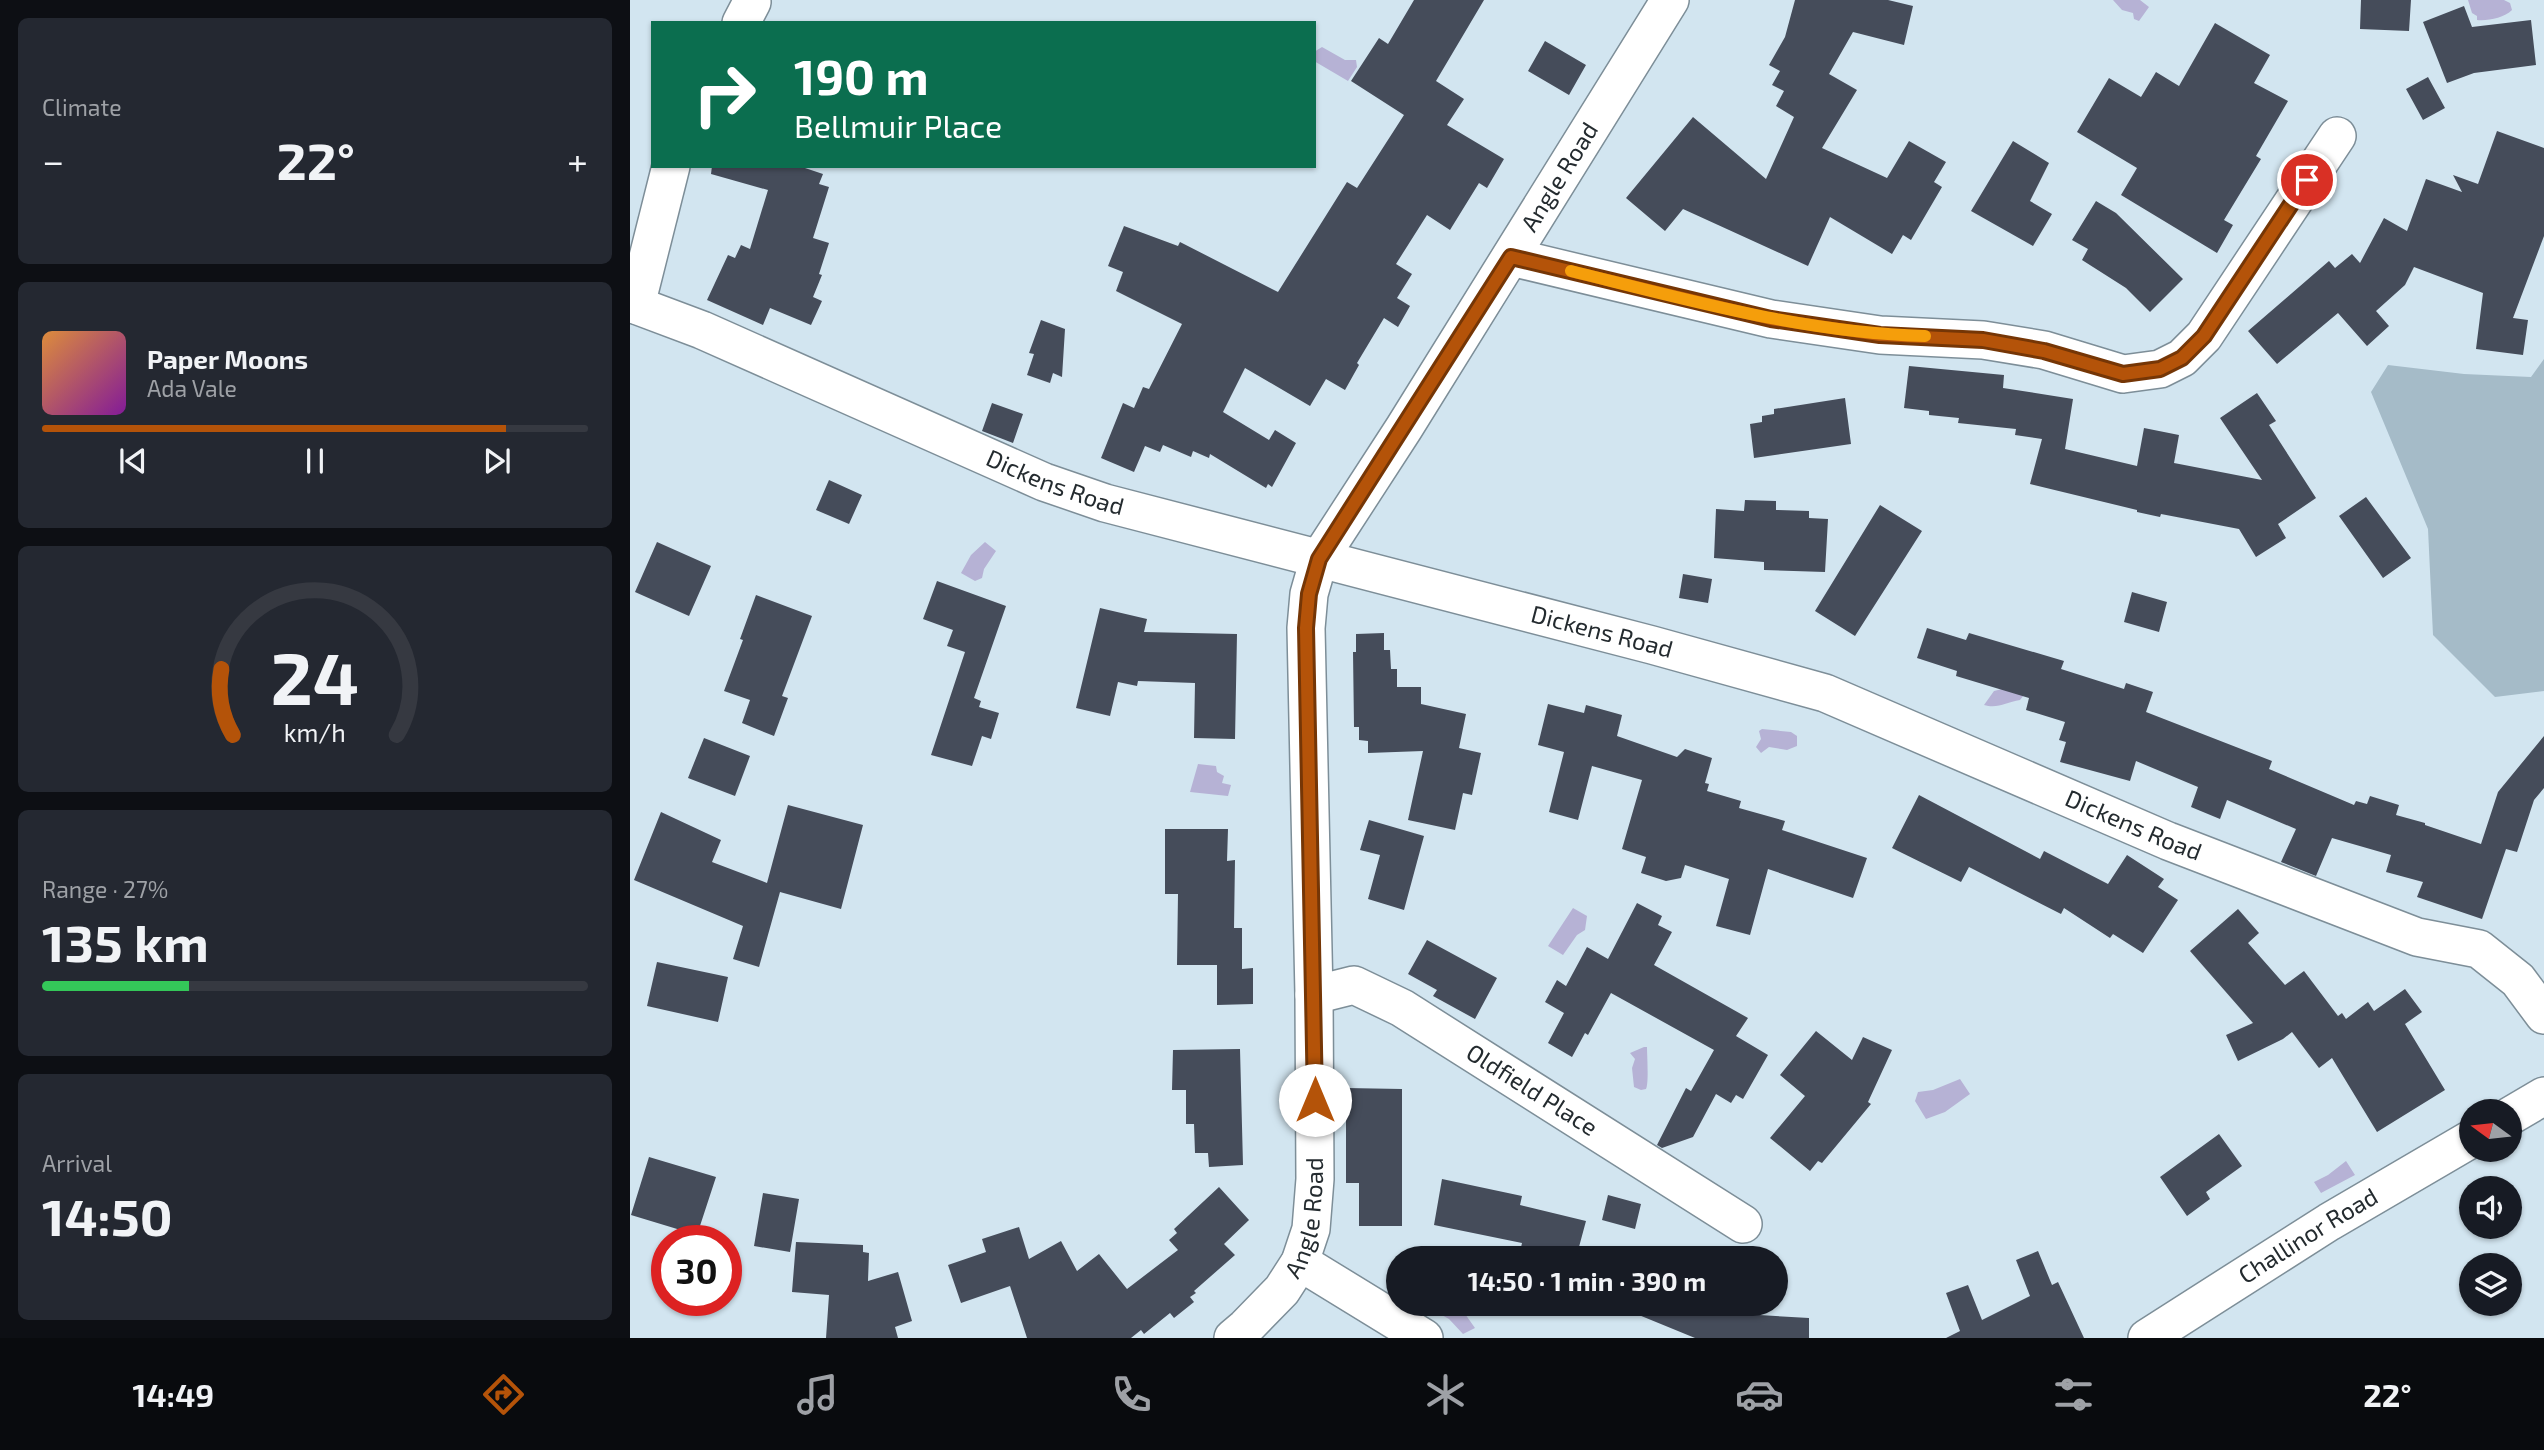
<!DOCTYPE html>
<html lang="en">
<head>
<meta charset="utf-8">
<style>
  :root { --surface:#171b24; --page:#242831; --text:#f1f3f6; --muted:#9ea1a6; --line:#363941; --accent:#b45309 }
  body { margin:0; font-family:"Exo 2",sans-serif; background:var(--page); color:var(--text); height:100vh; display:flex; flex-direction:column; font-size:26px; white-space:nowrap }
  * { box-sizing:border-box; margin:0 }
  p { font-size:23px; color:var(--muted) }
  .icon { flex:none; width:38px; height:38px; fill:none; stroke:currentColor; stroke-width:2; stroke-linecap:round; stroke-linejoin:round }
  .map { position:relative; flex:1; overflow:hidden }
  .side { display:flex; flex-direction:column; gap:18px; padding:18px; background:#0d0f14; width:630px }
  .side>* { flex:none }
  .guide { position:absolute; left:21px; top:21px; width:665px; height:147px; border-radius:0px; box-shadow:0 2px 5px #0004; background:#0b6e4f; color:#fff; overflow:hidden }
  .needle { width:46px; rotate:285deg }
  .controls { position:absolute; left:1829px; top:1099px; display:grid; gap:14px }
  .controls a { display:grid; place-items:center; width:63px; height:63px; border-radius:50%; background:var(--surface); box-shadow:0 2px 5px #0004; font-size:35px }
  .speed { position:absolute; left:21px; top:1225px; display:flex; gap:14px; font-size:35px; font-weight:700; text-align:center }
  .speed>* { display:grid; place-content:center; width:91px; height:91px; border-radius:50%; background:var(--surface); box-shadow:0 2px 5px #0004; line-height:1 }
  .speed .limit { border:10px solid #d22; background:#fff; color:#111 }
  .pin { position:absolute; display:grid; place-items:center; width:60px; height:60px; color:#fff; margin:-30px; border:4px solid #fff; border-radius:50%; box-shadow:0 2px 7px #0007 }
  .me { position:absolute; width:77px; margin:-38px; rotate:0deg; stroke-linejoin:round; filter:drop-shadow(0 0 5px #0008) }
  .turn { display:flex; align-items:center; gap:24px; height:147px; padding:0 28px; font-size:32px }
  .turn .icon { width:91px; height:91px; stroke-width:2.5 }
  .turn b { display:block; font-size:49px; line-height:60px }
  .big { font-size:52px; font-weight:700; line-height:1.1 }
  .side .widget { flex:1; display:flex; flex-direction:column; justify-content:center; gap:10px; min-width:0; padding:0 24px; border-radius:10px; background:var(--page) }
  .side .dial { align-items:center; gap:0 }
  .dial svg { height:182px; overflow:visible; fill:none; stroke:var(--line); stroke-width:7; stroke-linecap:round; text-anchor:middle }
  .dial text { fill:var(--text); stroke:none }
  .song { display:flex; align-items:center; gap:21px }
  .cover { width:84px; height:84px; border-radius:10px; background:linear-gradient(135deg,hsl(30 70% 55%),hsl(290 70% 35%)) }
  .played { height:7px; border-radius:4px; background:linear-gradient(90deg,var(--accent) 85%,var(--line) 85%) }
  .keys { display:flex; justify-content:space-around; direction:ltr }
  .heat { display:flex; justify-content:space-between; align-items:center; font-size:38px; direction:ltr }
  .charge { height:10px; border-radius:5px; background:linear-gradient(90deg,#34c759 27%,var(--line) 0) }
  .trip { position:absolute; left:756px; top:1246px; width:402px; height:70px; border-radius:35px; background:var(--surface); box-shadow:0 2px 5px #0004; font-weight:700; line-height:70px; text-align:center }
  .tabs { display:flex; height:112px; justify-content:space-around; align-items:center; background:#090b0e; color:var(--muted) }
  .tabs .icon { width:49px; height:49px }
  .tabs .on { color:var(--accent) }
  .tabs b { font-size:32px; color:var(--text) }
  main { display:flex; flex:1; min-height:0 }
  .map>svg:first-child { display:block }
</style>
</head>
<body>
<main>
<section class="side">
<div class="widget"><p>Climate</p>
<div class="heat"><a>−</a><b class="big">22°</b><a>+</a></div>
</div>
<div class="widget">
<div class="song"><i class="cover"></i><div><b>Paper Moons</b><p>Ada Vale</p></div></div>
<div class="played"></div>
<div class="keys"><svg class="icon" aria-label="previous" viewBox="0 0 24 24"><path d="M18 5L8 12l10 7zM5 5v14"/></svg><svg class="icon" aria-label="pause" viewBox="0 0 24 24"><path d="M8 5v14M16 5v14"/></svg><svg class="icon" aria-label="next" viewBox="0 0 24 24"><path d="M6 5l10 7-10 7zM19 5v14"/></svg></div>
</div>
<div class="widget dial"><svg viewBox="0 0 100 80">
<path d="M14 69A42 42 0 1 1 86 69"/>
<path d="M14 69A42 42 0 0 1 9 40" stroke="#b45309"/>
<text x="50" y="56" font-size="32" font-weight="700">24</text>
<text x="50" y="72" font-size="11">km/h</text>
</svg></div>
<div class="widget"><p>Range · 27%</p><b class="big">135 km</b><div class="charge"></div></div>
<div class="widget"><p>Arrival</p><b class="big">14:50</b></div>
</section>
<div class="map">
<svg width="1914" height="1338" viewBox="0 0 1914 1338">
  <rect width="100%" height="100%" fill="#d2e5f0"/>
  <!-- green -->
  <path fill="#a5bbc8" d="M1914,359V691L1865,697L1803,635L1798,529L1741,392L1758,365L1834,374L1901,377Z"/>
  <!-- water -->
  <path fill="#b6b2d5" d="M1483,0H1510L1519,7L1509,21L1504,19L1503,13L1492,10Z
    M1838,0H1874L1880,3L1882,10C1874,18 1858,21 1847,20V16L1842,13Z
    M692,47L715,60H726L727,67L718,81L684,61V52Z
    M355,542L366,551L354,569L352,578L345,581L331,573L341,555Z
    M1376,688L1394,695L1390,700C1376,702 1368,709 1354,705L1364,691Z
    M1132,729L1161,732L1167,736V746L1157,750L1139,747L1131,753L1126,747L1131,739L1129,731Z
    M568,764L586,766L587,772L594,776L592,783L601,785L598,796L560,792Z
    M943,908L957,916L955,930L947,935L933,955L918,946Z
    M1014,1047H1017C1017,1054 1019,1083 1016,1089L1011,1090L1004,1087L1002,1068L1005,1059L1000,1053Z
    M1330,1079L1340,1094L1315,1112L1296,1119L1285,1101L1288,1092L1303,1090Z
    M1716,1161L1725,1175L1691,1193L1684,1182L1698,1175Z
    M806,1304H828L845,1328L833,1334L819,1319L810,1314Z"/>
  <!-- building -->
  <path fill="#454c5a" d="M784,0H854L806,81L834,99L817,125L874,159L857,188L849,183L820,230L797,215L766,264L782,274L767,298L780,306L768,327L754,318L727,363L729,365L715,390L696,379L680,406L615,368L593,412L639,440L645,430L666,443L642,487L638,484L636,488L580,454L579,458L563,451L561,457L533,445L530,452L515,446L504,472L471,458L493,403L504,408L513,387L519,389L552,324L486,291L493,272L478,266L494,226L548,246L550,242L648,292L717,182L727,188L774,115L721,81L749,38L758,44Z
    M1165,0H1258L1283,6L1274,45L1223,32L1199,74L1227,90L1192,148L1257,178L1279,141L1316,162L1304,182L1312,187L1281,240L1273,235L1262,254L1200,217L1178,266L1053,209L1035,231L996,198L1063,117L1136,179L1164,117L1146,106L1154,91L1142,85L1150,71L1139,65L1155,37Z
    M1731,0H1781L1779,31L1730,29Z
    M1834,6L1842,27L1901,20L1906,65L1844,73L1817,83L1793,22Z
    M1585,23L1640,55L1624,83L1658,101L1626,156L1631,159L1594,220L1603,225L1587,253L1491,195L1507,168L1447,132L1479,78L1511,97L1526,72L1549,86Z
    M915,41L956,65L939,95L898,71Z
    M1798,77L1815,108L1793,120L1776,89Z
    M1867,131L1914,148V236L1883,318L1898,320L1893,355L1846,349L1853,293L1784,267L1775,285L1746,311L1759,326L1737,346L1708,313L1647,364L1618,331L1699,261L1705,268L1722,254L1730,263L1754,218L1777,231L1796,179L1832,192L1823,175L1848,184Z
    M1383,141L1419,163L1400,201L1422,214L1403,246L1341,211Z
    M82,166H169L193,174L189,184L199,187L183,238L199,243L189,274L192,275L183,297L192,301L181,325L140,308L133,325L77,300L98,255L105,258L111,245L120,249L138,190L81,174Z
    M1466,201L1486,213L1553,279L1520,312L1496,288L1452,260L1458,249L1442,240Z
    M411,320L435,329L432,377L423,373L420,383L397,375L404,354L399,353Z
    M1279,366L1374,375L1373,388L1443,399L1435,449L1507,466L1514,428L1549,435L1544,463L1632,480L1590,418L1627,393L1646,421L1639,425L1686,498L1648,524L1656,538L1626,557L1609,529L1531,514L1530,517L1507,512V510L1400,484L1412,439L1385,435L1386,429L1328,423L1329,418L1299,415V411L1274,408Z
    M1215,398L1221,444L1124,458L1120,424L1132,422V416L1144,414V409Z
    M362,403L393,414L383,443L352,431Z
    M199,480L232,495L219,524L186,510Z
    M1736,497L1781,558L1753,578L1709,516Z
    M1115,500L1146,501V510L1179,511V518L1198,519L1195,572L1134,570V562L1084,558L1086,509L1114,511Z
    M1250,505L1292,531L1225,636L1185,611Z
    M27,542L81,566L59,616L5,592Z
    M1053,574L1082,579L1078,603L1049,598Z
    M307,581L376,606L344,698L351,701L349,707L369,713L361,739L352,736L342,766L301,755L335,652L317,646L323,630L293,619Z
    M1502,592L1537,602L1529,632L1494,622Z
    M126,595L182,616L152,696L158,698L144,736L112,723L120,700L94,691L113,640L110,639Z
    M470,608L517,619L514,632L607,634L605,739L564,738L565,683L508,681L507,686L488,682L480,716L446,708Z
    M1297,628L1336,640L1339,633L1434,661L1431,669L1494,689L1496,683L1523,692L1516,712L1642,761L1639,769L1724,805L1726,801L1737,804L1740,796L1769,805L1766,815L1795,823V825L1851,844L1868,792L1914,736V788L1904,800L1887,852L1876,849L1852,919L1787,897L1793,882L1756,872L1761,855L1702,838L1686,876L1651,862L1666,829L1597,800L1590,819L1561,807L1568,787L1506,761L1500,781L1430,762L1436,742L1429,740L1435,722L1396,710L1399,698L1326,676L1327,671L1287,658Z
    M754,633V650H760L761,669H767V687H791V704L836,714L829,748L851,753L842,795L833,793L825,830L778,820L793,751L738,753V741L729,740V727H724L723,652H726V634Z
    M918,704L954,713L956,705L992,715L987,736L1047,757L1055,749L1082,758L1075,783L1079,784L1077,791L1111,801L1109,808L1155,821L1152,830L1237,858L1223,898L1138,869L1120,935L1086,926L1099,879L1055,865L1051,878L1036,881L1011,873L1016,857L992,849L1012,780L962,766L948,820L919,812L934,752L908,745Z
    M74,738L120,756L105,796L58,778Z
    M1289,795L1410,859L1414,851L1478,884L1497,855L1534,879L1528,887L1548,900L1513,953L1483,934L1480,938L1434,908L1431,914L1339,867L1331,882L1262,848Z
    M158,805L233,825L211,909L150,892L129,967L103,959L113,926L4,880L31,812L91,840L82,862L137,883Z
    M739,820L794,836L774,910L738,899L750,855L730,850Z
    M535,829H598L597,861L605,860L604,928H612V969L623,968V1004L587,1005V965H547L548,894H535Z
    M1007,903L1032,916L1028,925L1042,932L1024,965L1118,1018L1106,1036L1138,1055L1113,1099L1106,1095L1101,1103L1086,1094L1063,1137L1032,1148L1027,1145L1056,1088L1061,1091L1084,1050L981,993L958,1035L955,1033L942,1057L918,1043L934,1013L915,1002L927,980L936,986L957,947L978,959Z
    M1608,909L1629,933L1618,943L1655,985L1674,971L1708,1016L1712,1013L1716,1019L1738,1002L1744,1011L1775,989L1792,1012L1775,1024L1815,1090L1747,1132L1702,1058L1689,1068L1662,1032L1653,1039L1608,1061L1596,1035L1623,1023L1560,951Z
    M797,940L867,978L845,1019L803,996L807,990L778,974Z
    M27,962L98,977L88,1022L17,1006Z
    M1186,1031L1222,1060L1233,1037L1262,1050L1238,1102L1241,1104L1192,1163L1188,1161L1180,1171L1140,1138L1175,1096L1150,1075Z
    M610,1049L613,1165L579,1167L578,1153H565L564,1124H556V1090H542L543,1050Z
    M716,1088L772,1089V1226H729V1183H716Z
    M1589,1134L1612,1166L1576,1192L1580,1199L1557,1216L1530,1177Z
    M19,1157L86,1177L67,1235L1,1215Z
    M812,1179L892,1196L890,1205L956,1221L946,1258H895L889,1256L892,1243L804,1225Z
    M589,1187L619,1220L594,1244L605,1255L564,1291L566,1293L560,1297L564,1302L544,1318L540,1313L514,1334L511,1330L501,1338H397L380,1286L331,1303L318,1265L356,1252L352,1239L389,1227L399,1259L431,1241L447,1271L469,1254L497,1289L548,1250L539,1240L547,1233L544,1229Z
    M133,1193L169,1199L160,1252L124,1246Z
    M978,1195L1011,1204L1005,1229L972,1220Z
    M166,1242L233,1245V1252L239,1253L238,1281L268,1272L282,1321L265,1327L268,1338H196L199,1295L162,1292Z
    M1408,1251L1422,1285L1428,1282L1454,1338H1316L1330,1331L1316,1293L1338,1285L1352,1320L1400,1296L1386,1260Z
    M1100,1305L1130,1306L1129,1315L1179,1318V1338H1065L1004,1313L1005,1311L1099,1314Z"/>
  <g fill="none" stroke-linecap="round" stroke-linejoin="round">
    <!-- minor casing -->
    <g stroke="#7d8e98" stroke-width="40">
      <g id="minor">
        <path d="M111,23L122,2"/>
        <path d="M881,257L1141,319L1250,335L1353,340L1414,350L1493,374L1530,369L1552,358L1574,336L1707,136"/>
        <path id="s1" d="M0,303L72,330L414,482L475,503L1022,645L1195,693L1538,841L1787,937L1849,949L1888,980L1914,1015"/>
        <path d="M6,305L41,166"/>
        <path id="s2" d="M684,995L724,985L772,1008L1113,1224"/>
        <path d="M1880,1116L1914,1096"/>
        <path d="M670,1262L794,1338"/>
        <path id="s3" d="M603,1338L616,1327L652,1290L670,1262L681,1229L685,1179L684,995L676,628L679,594L689,559L774,428L1040,0"/>
        <path id="s4" d="M1517,1338L1699,1222L1841,1139"/>
      </g>
    </g>
    <!-- minor -->
    <use href="#minor" stroke="#fff" stroke-width="37"/>
  </g>
  <g fill="none" stroke-linecap="round" stroke-linejoin="round">
    <!-- route casing -->
    <g stroke="#753606" stroke-width="18">
      <path id="route" d="M685,1100L676,628L679,594L689,559L881,257L1141,319L1250,335L1353,340L1414,351L1493,374L1530,369L1552,358L1574,336L1677,180"/>
    </g>
    <!-- route -->
    <use href="#route" stroke="#b45309" stroke-width="12"/>
    <!-- slow -->
    <path stroke="#f59e0b" stroke-width="12" d="M941,271C1058,300 1175,333 1295,336"/>
  </g>
  <g text-anchor="middle" stroke-width="7" stroke-linejoin="round" paint-order="stroke">
    <!-- street labels -->
    <g font-size="24" fill="#242b2f" stroke="#dff2fe">
      <text dy="8" stroke="none"><textPath href="#s3" startOffset="1260">Angle Road</textPath></text>
      <text dy="8" stroke="none"><textPath href="#s1" startOffset="462">Dickens Road</textPath></text>
      <text dy="8" stroke="none"><textPath href="#s1" startOffset="1029">Dickens Road</textPath></text>
      <text dy="8" stroke="none"><textPath href="#s1" startOffset="1596">Dickens Road</textPath></text>
      <text dy="8" stroke="none"><textPath href="#s2" startOffset="248">Oldfield Place</textPath></text>
      <text dy="8" stroke="none"><textPath href="#s3" startOffset="147">Angle Road</textPath></text>
      <text dy="8" stroke="none"><textPath href="#s4" startOffset="191">Challinor Road</textPath></text>
    </g>
  </g>
</svg>
<div class="controls">
<a><svg class="needle" viewBox="-14 -14 28 28"><path d="M0-13l5 13h-10z" fill="#e53935"/><path d="M0 13l5-13h-10z" fill="#9ea1a6"/></svg></a>
<a><svg class="icon" aria-label="sound" viewBox="0 0 24 24"><path d="M4 9h4l5-4v14l-5-4H4zM17 9q2 3 0 6"/></svg></a>
<a><svg class="icon" aria-label="layers" viewBox="0 0 24 24"><path d="M12 4l9 5-9 5-9-5zM3 14l9 5 9-5"/></svg></a>
</div>
<div class="speed"><div class="limit">30</div></div>
<div class="pin" style="left:1677px;top:180px;background:#d93025"><svg class="icon" aria-label="arrive" viewBox="0 0 24 24"><path d="M6 21V4h12l-3 4 3 4H6"/></svg></div>
<svg class="me" style="left:685px;top:1100px" viewBox="-20 -20 40 40"><circle r="19" fill="#fff"/><path d="M0-13L10 11 0 6-10 11z" fill="#b45309"/></svg>
<div class="trip">14:50 · 1 min · 390 m</div>
<div class="guide">
<div class="turn"><svg class="icon" aria-label="right" viewBox="0 0 24 24"><path d="M7 20v-9h11M14 6l5 5-5 5"/></svg><div><b>190 m</b>Bellmuir Place</div></div>
</div>
</div>
</main>
<nav class="tabs">
<b>14:49</b>
<svg class="icon on" aria-label="directions" viewBox="0 0 24 24"><path d="M12 3l9 9-9 9-9-9zM9 14v-3h6M13 9l2 2-2 2"/></svg>
<svg class="icon" aria-label="music" viewBox="0 0 24 24"><path d="M9 18V5l10-2v13"/><circle cx="6" cy="18" r="3"/><circle cx="16" cy="16" r="3"/></svg>
<svg class="icon" aria-label="phone" viewBox="0 0 24 24"><path d="M5 4h4l2 5-3 2q2 4 5 5l2-3 5 2v4C11 20 4 13 5 4z"/></svg>
<svg class="icon" aria-label="climate" viewBox="0 0 24 24"><path d="M12 3v18M4 7l16 10M4 17L20 7"/></svg>
<svg class="icon" aria-label="car" viewBox="0 0 24 24"><path d="M5 17H2v-5l4-1 3-4h7l3 4 3 1v5h-3M9 17h6M6 11h13"/><circle cx="7" cy="17" r="2"/><circle cx="17" cy="17" r="2"/></svg>
<svg class="icon" aria-label="filters" viewBox="0 0 24 24"><path d="M4 7h16M4 17h16"/><circle cx="9" cy="7" r="2"/><circle cx="15" cy="17" r="2"/></svg>
<b>22°</b>
</nav>
</body>
</html>
